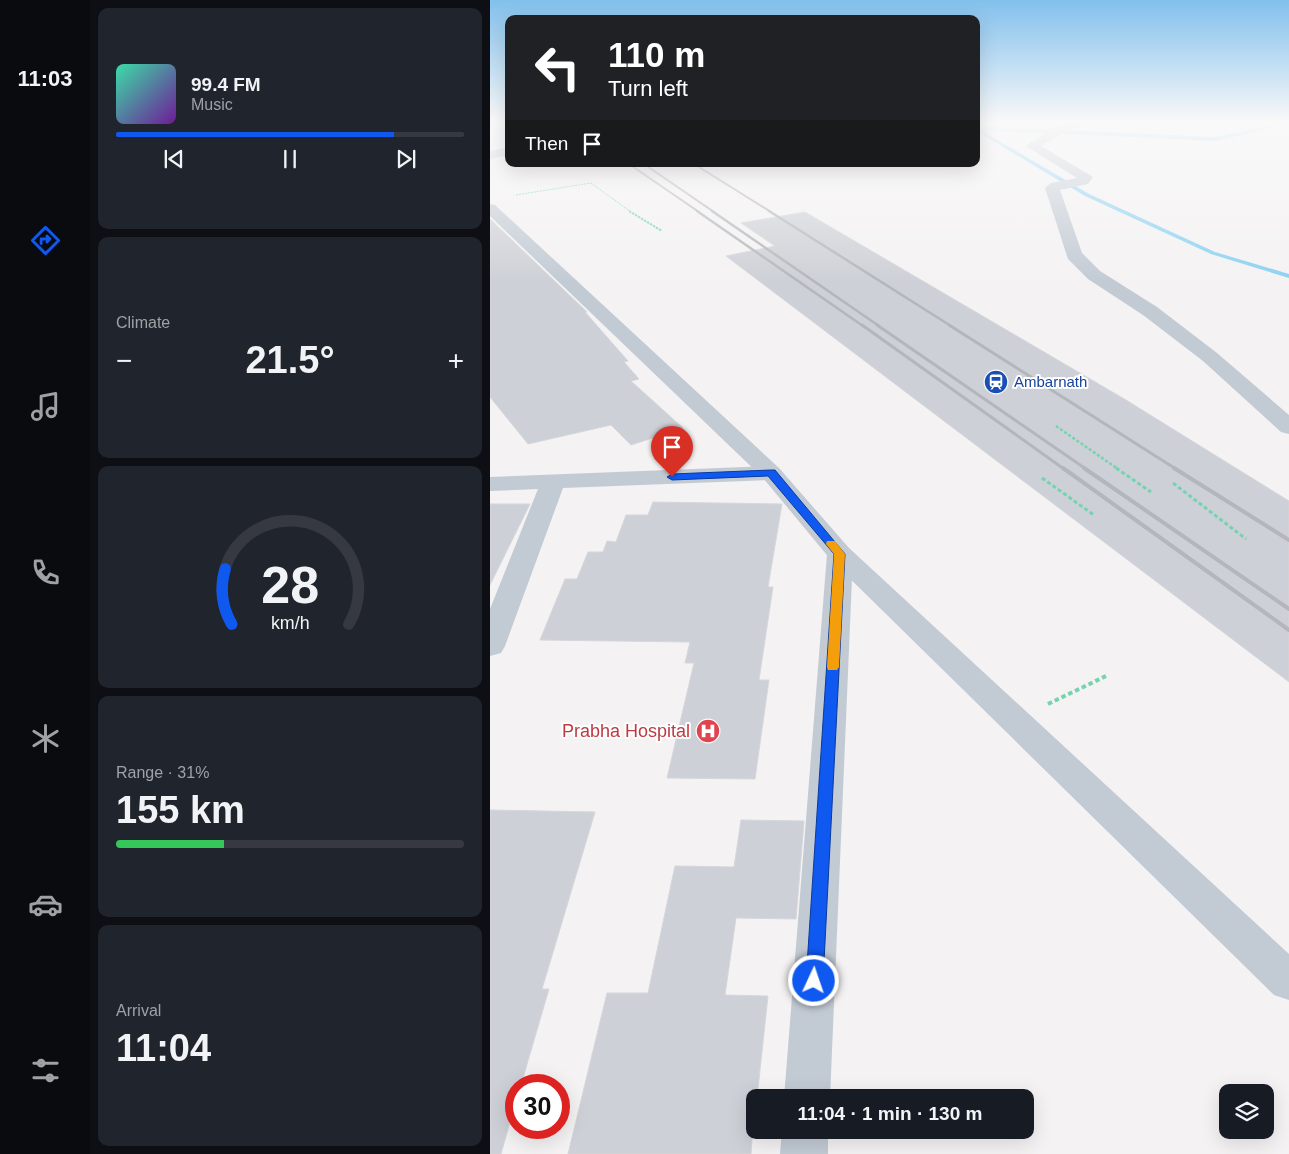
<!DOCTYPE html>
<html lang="en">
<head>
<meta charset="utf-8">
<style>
  :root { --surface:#171b24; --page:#20242c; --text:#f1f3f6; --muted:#9ea1a6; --line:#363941; --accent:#0f59f1 }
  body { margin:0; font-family:Arial,sans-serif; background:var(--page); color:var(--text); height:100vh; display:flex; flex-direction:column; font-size:19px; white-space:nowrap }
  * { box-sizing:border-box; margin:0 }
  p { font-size:16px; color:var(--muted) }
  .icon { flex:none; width:28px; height:28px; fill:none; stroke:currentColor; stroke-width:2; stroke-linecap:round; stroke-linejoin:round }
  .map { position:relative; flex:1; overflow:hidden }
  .details { display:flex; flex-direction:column; gap:8px; padding:8px; background:#0d0f14; width:400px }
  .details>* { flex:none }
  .guide { position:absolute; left:15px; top:15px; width:475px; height:152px; border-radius:10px; box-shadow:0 5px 20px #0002; background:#202124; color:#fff; overflow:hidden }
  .tools { position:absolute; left:729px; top:1084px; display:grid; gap:10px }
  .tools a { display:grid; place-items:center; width:55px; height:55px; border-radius:10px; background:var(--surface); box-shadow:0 5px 20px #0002; font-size:25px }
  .speed { position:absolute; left:15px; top:1074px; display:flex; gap:10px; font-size:25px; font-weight:700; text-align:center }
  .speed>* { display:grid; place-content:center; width:65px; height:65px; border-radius:50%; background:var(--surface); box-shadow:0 5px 20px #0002; line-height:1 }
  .speed .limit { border:8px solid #d22; background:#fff; color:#111 }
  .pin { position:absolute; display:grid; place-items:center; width:42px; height:42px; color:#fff; margin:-51px -21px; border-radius:50% 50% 50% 0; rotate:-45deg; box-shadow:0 0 5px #0007 }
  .pin .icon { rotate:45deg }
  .me { position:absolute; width:55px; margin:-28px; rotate:3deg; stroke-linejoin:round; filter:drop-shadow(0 0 4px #0008) }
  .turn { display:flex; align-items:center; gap:18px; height:105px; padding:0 20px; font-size:22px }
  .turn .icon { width:65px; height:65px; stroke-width:2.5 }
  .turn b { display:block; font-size:35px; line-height:42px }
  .then { display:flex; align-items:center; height:48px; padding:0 20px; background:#0003; gap:10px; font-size:19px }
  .big { font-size:38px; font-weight:700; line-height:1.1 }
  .details .card { flex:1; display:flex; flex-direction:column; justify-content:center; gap:8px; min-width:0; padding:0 18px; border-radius:10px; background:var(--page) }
  .details .dial { align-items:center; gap:0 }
  .dial svg { height:130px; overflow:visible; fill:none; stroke:var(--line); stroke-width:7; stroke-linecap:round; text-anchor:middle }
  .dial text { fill:var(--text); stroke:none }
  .song { display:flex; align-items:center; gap:15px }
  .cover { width:60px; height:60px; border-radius:8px; background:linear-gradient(135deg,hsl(160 70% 55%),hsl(280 70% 35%)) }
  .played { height:5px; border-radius:2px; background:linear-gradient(90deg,var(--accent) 80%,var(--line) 80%) }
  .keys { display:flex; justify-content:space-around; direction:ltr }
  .heat { display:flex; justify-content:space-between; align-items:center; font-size:28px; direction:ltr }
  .charge { height:8px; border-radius:4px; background:linear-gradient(90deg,#34c759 31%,var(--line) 0) }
  .trip { position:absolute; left:256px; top:1089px; width:288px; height:50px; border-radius:10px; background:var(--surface); box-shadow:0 5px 20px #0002; font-weight:700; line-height:50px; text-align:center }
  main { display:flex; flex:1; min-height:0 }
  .menu { display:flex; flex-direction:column; width:90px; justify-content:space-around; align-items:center; background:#090b0e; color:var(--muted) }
  .menu .icon { width:35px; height:35px }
  .menu .on { color:var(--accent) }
  .menu b { font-size:22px; color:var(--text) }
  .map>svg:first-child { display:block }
</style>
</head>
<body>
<main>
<nav class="menu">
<b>11:03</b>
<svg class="icon on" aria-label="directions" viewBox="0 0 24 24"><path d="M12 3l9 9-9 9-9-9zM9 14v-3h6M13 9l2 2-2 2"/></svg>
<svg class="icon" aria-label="music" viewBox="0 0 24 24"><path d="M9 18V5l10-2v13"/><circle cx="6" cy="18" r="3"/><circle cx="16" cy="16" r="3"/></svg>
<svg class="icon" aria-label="phone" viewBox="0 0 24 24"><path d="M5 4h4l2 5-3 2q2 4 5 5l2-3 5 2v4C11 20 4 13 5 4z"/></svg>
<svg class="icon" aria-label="climate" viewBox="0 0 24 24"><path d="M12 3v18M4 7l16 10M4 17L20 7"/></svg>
<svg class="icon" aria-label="car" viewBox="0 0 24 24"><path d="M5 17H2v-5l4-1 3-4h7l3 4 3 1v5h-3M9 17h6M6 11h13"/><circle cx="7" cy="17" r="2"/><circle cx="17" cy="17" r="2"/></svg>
<svg class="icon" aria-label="filters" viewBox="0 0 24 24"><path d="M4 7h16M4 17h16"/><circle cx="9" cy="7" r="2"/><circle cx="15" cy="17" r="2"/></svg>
</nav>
<section class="details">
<div class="card">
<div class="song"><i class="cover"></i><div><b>99.4 FM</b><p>Music</p></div></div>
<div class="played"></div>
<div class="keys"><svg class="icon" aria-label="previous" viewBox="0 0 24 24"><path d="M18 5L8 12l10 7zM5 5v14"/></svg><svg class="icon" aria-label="pause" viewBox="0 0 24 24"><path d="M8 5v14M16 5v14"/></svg><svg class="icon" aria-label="next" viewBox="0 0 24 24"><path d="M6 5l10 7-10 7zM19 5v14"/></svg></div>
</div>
<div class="card"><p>Climate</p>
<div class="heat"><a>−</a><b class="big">21.5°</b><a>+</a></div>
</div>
<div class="card dial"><svg viewBox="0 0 100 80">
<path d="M14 69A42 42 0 1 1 86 69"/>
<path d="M14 69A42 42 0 0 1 10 35" stroke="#0f59f1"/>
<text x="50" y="56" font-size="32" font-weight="700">28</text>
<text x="50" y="72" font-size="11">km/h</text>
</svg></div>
<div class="card"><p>Range · 31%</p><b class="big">155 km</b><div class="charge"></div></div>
<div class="card"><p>Arrival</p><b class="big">11:04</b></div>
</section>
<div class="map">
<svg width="799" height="1154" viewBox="0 0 799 1154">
  <rect width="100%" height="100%" fill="#f4f2f2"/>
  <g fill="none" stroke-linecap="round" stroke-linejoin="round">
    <!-- stream -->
    <path fill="#8ad1f2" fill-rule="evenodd" d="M799,122V124L726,141L491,130L599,194L725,252L799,274V278L721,254L595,196L486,131V127L488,126L726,137Z"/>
  </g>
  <!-- building -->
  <path fill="#cdd0d6" stroke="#d5d7dd" d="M315,212L636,400L799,501V682L236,256L285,246L251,223Z
    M0,219L97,312H95L138,361L134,362L149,379L141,381L193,428L141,445L121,425L38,444L0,397Z
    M163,502L292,504L278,587H283L269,680H279L265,779L177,778L204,663H195L200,642L50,640L75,579H87L98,552H113L117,541L126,542L136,515H158Z
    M0,504H40L0,585Z
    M0,810L105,812L52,989H59L31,1085H26V1101L11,1154H0Z
    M251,820L314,821L306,919L246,918L235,995L278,996L267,1098H265L261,1154H78L117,993H158L185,866L244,867Z"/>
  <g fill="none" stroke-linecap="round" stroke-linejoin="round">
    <!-- path-far4 -->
    <path stroke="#75d3af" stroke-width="1" stroke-dasharray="2 1" stroke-linecap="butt" d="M26,195L101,183L141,212"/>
    <!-- path-far3 -->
    <path stroke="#75d3af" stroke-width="2" stroke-dasharray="2.5 1" stroke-linecap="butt" d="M139,211L172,231"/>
    <!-- path-far2 -->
    <path stroke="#75d3af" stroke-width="2.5" stroke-dasharray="3 2" stroke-linecap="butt" d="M566,426L628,469"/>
    <!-- path-far1 -->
    <path stroke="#75d3af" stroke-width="3" stroke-dasharray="4 2.5" stroke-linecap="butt" d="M626,468L661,492
      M552,478L604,515
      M683,483L756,539"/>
    <!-- path -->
    <path stroke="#75d3af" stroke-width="4" stroke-dasharray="4.5 3" stroke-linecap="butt" d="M558,704L616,676"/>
    <!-- minor -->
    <path fill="#c2cad4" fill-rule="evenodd" d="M281,466L289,468L293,473L289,478L281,480L73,488L15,646L11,653L0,656V609L48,489L0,491V477Z
      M350,546L359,548L363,554L340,1098H294L337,554L341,548Z
      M292,1130H338V1154H290Z"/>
    <!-- tertiary -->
    <path fill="#c2cad4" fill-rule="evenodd" d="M582,121H600L598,124L571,134L551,146L603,177L598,184L570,190L592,253L610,271L667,307L727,353L799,415V434L791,432L713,361L653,315L598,279L578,259L555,188L561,183L587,178L536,146L563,128Z
      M0,204L5,205L289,468L359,548L799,954V1000L784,995L341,560L273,478L0,216Z"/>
    <!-- secondary -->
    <path fill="#c4ccdb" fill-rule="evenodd" d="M19,147V155L0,159V151Z"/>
    <!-- rail-far3 -->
    <path stroke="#b3b6bc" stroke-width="2" d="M139,164L209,212
      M154,164L224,212
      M204,164L281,212"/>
    <!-- rail-far2 -->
    <path stroke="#b3b6bc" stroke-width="2.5" d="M207,211L373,326
      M222,211L389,326
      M279,211L461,326"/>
    <!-- rail-far1 -->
    <path stroke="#b3b6bc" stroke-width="3" d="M372,325L574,469
      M387,325L596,469
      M459,325L686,469"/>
    <!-- rail -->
    <path stroke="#b3b6bc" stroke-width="4" d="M573,468L799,630
      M594,468L799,609
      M684,468L799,540"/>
  </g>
  <!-- sky -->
  <linearGradient id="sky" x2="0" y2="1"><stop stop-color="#82c0ec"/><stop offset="0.43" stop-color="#faf9f9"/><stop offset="1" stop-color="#faf9f9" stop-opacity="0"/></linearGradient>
  <rect width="799" height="283" fill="url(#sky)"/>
  <!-- route -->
  <path fill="#0f59f1" stroke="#0a3a9d" d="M281,470H285L355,554L333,981L330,987L324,989L318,987L316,981L344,554L278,476L182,480L177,477L182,474Z"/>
  <!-- slow -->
  <path fill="#f59e0b" d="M337,541H345L355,554L349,667L347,670H338L337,667L344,554L336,544Z"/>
  <!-- icons -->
  <defs>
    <g id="station-disc" transform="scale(1.25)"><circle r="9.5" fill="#1a4fb4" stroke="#fff"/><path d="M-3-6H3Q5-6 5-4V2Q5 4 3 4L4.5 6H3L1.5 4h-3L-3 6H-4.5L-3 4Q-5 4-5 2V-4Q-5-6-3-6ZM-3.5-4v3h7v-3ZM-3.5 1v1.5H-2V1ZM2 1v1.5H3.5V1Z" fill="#fff"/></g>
    <g id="hospital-disc" transform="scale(1.25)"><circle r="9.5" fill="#e0444e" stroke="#fff"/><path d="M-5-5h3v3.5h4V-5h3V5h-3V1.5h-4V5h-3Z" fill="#fff"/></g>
  </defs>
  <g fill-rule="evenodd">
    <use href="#station-disc" x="506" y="382"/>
    <use href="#hospital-disc" x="218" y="731"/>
  </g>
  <g text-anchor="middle" stroke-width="4" stroke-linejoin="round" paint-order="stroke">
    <!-- far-transit labels -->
    <g font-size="15" fill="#164399" stroke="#fff" text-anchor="start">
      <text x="524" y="387">Ambarnath</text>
    </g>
    <!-- health labels -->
    <g font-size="18" fill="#be3a42" stroke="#fff" text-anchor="end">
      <text x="200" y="737">Prabha Hospital</text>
    </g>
  </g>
</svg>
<div class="tools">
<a><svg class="icon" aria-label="layers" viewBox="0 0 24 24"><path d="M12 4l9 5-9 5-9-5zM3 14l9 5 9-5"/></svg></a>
</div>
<div class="speed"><div class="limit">30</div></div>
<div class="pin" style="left:182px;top:477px;background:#d93025"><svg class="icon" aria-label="arrive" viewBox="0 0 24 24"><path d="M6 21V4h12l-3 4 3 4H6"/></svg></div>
<svg class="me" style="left:324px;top:981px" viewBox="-20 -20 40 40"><circle r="17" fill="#0f59f1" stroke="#fff" stroke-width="3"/><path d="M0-11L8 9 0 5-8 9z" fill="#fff"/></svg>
<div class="trip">11:04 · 1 min · 130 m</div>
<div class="guide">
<div class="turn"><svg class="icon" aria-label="left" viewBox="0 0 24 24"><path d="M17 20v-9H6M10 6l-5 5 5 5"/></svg><div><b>110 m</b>Turn left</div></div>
<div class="then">Then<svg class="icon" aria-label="arrive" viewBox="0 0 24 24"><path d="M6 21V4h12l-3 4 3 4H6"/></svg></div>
</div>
</div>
</main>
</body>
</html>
